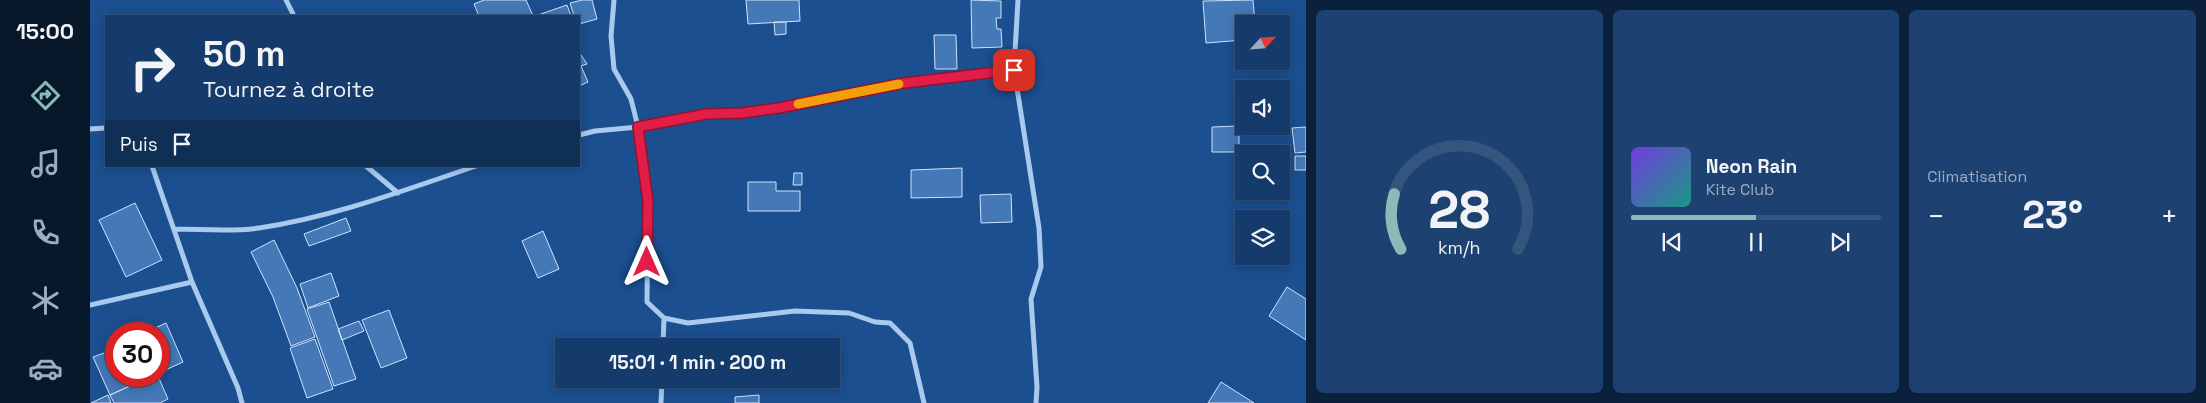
<!DOCTYPE html>
<html lang="fr">
<head>
<meta charset="utf-8">
<style>
  :root { --surface:#143b6b; --page:#1d4271; --text:#f1f3f6; --muted:#9dadc1; --line:#33557e; --accent:#8bbbb9 }
  body { margin:0; font-family:"Space Grotesk",sans-serif; background:var(--page); color:var(--text); height:100vh; display:flex; flex-direction:column; font-size:19px; white-space:nowrap }
  * { box-sizing:border-box; margin:0 }
  p { font-size:16px; color:var(--muted) }
  .icon { flex:none; width:28px; height:28px; fill:none; stroke:currentColor; stroke-width:2; stroke-linecap:round; stroke-linejoin:round }
  .map { position:relative; flex:1; overflow:hidden }
  .side { display:flex; flex-direction:column; gap:10px; padding:10px; background:#0b203b; width:900px }
  .side>* { flex:none }
  .hud { position:absolute; left:15px; top:15px; width:475px; height:152px; border-radius:0px; box-shadow:0 2px 12px #0003,0 0 0 1px var(--line); background:#143b6b; color:var(--text); overflow:hidden }
  .needle { width:32px; rotate:64deg }
  .fabs { position:absolute; left:1145px; top:15px; display:grid; gap:10px }
  .fabs a { display:grid; place-items:center; width:55px; height:55px; border-radius:0px; background:var(--surface); box-shadow:0 2px 12px #0003,0 0 0 1px var(--line); font-size:25px }
  .speed { position:absolute; left:15px; top:322px; display:flex; gap:10px; font-size:25px; font-weight:700; text-align:center }
  .speed>* { display:grid; place-content:center; width:65px; height:65px; border-radius:50%; background:var(--surface); box-shadow:0 2px 12px #0003,0 0 0 1px var(--line); line-height:1 }
  .speed .limit { border:8px solid #d22; background:#fff; color:#111 }
  .pin { position:absolute; display:grid; place-items:center; width:42px; height:42px; color:#fff; margin:-21px; border-radius:10px; box-shadow:0 2px 8px #0006 }
  .me { position:absolute; width:55px; margin:-28px; rotate:0deg; stroke-linejoin:round; filter:drop-shadow(0 0 4px #0008) }
  .turn { display:flex; align-items:center; gap:18px; height:105px; padding:0 15px; font-size:22px }
  .turn .icon { width:65px; height:65px; stroke-width:2.5 }
  .turn b { display:block; font-size:35px; line-height:42px }
  .then { display:flex; align-items:center; height:48px; padding:0 15px; background:#0003; gap:10px; font-size:19px }
  .big { font-size:38px; font-weight:800; line-height:1.1 }
  .side .widget { flex:1; display:flex; flex-direction:column; justify-content:center; gap:8px; min-width:0; padding:0 18px; border-radius:8px; background:var(--page) }
  .side .dial { align-items:center; gap:0 }
  .dial svg { height:130px; overflow:visible; fill:none; stroke:var(--line); stroke-width:7; stroke-linecap:round; text-anchor:middle }
  .dial text { fill:var(--text); stroke:none }
  .song { display:flex; align-items:center; gap:15px }
  .cover { width:60px; height:60px; border-radius:8px; background:linear-gradient(135deg,hsl(260 70% 55%),hsl(170 70% 35%)) }
  .played { height:5px; border-radius:2px; background:linear-gradient(90deg,var(--accent) 50%,var(--line) 50%) }
  .keys { display:flex; justify-content:space-around; direction:ltr }
  .heat { display:flex; justify-content:space-between; align-items:center; font-size:28px; direction:ltr }
  .side .tiles { flex:1; display:grid; gap:10px; grid-template-columns:repeat(3,1fr) }
  .trip { position:absolute; left:465px; top:338px; width:285px; height:50px; border-radius:0px; background:var(--surface); box-shadow:0 2px 12px #0003,0 0 0 1px var(--line); font-weight:800; line-height:50px; text-align:center }
  main { display:flex; flex:1; min-height:0 }
  .tabs { display:flex; flex-direction:column; width:90px; justify-content:space-around; align-items:center; background:#08182b; color:var(--muted) }
  .tabs .icon { width:35px; height:35px }
  .tabs .current { color:var(--accent) }
  .tabs b { font-size:22px; color:var(--text) }
  .map>svg:first-child { display:block }
</style>
</head>
<body>
<main>
<nav class="tabs">
<b>15:00</b>
<svg class="icon current" aria-label="directions" viewBox="0 0 24 24"><path d="M12 3l9 9-9 9-9-9zM9 14v-3h6M13 9l2 2-2 2"/></svg>
<svg class="icon" aria-label="music" viewBox="0 0 24 24"><path d="M9 18V5l10-2v13"/><circle cx="6" cy="18" r="3"/><circle cx="16" cy="16" r="3"/></svg>
<svg class="icon" aria-label="phone" viewBox="0 0 24 24"><path d="M5 4h4l2 5-3 2q2 4 5 5l2-3 5 2v4C11 20 4 13 5 4z"/></svg>
<svg class="icon" aria-label="climate" viewBox="0 0 24 24"><path d="M12 3v18M4 7l16 10M4 17L20 7"/></svg>
<svg class="icon" aria-label="car" viewBox="0 0 24 24"><path d="M5 17H2v-5l4-1 3-4h7l3 4 3 1v5h-3M9 17h6M6 11h13"/><circle cx="7" cy="17" r="2"/><circle cx="17" cy="17" r="2"/></svg>
</nav>
<div class="map">
<svg width="1216" height="403" viewBox="0 0 1216 403">
  <rect width="100%" height="100%" fill="#1b4f8f"/>
  <!-- building -->
  <path fill="#4478b7" stroke="#cfe3fa" d="M394,0H436L443,16H389L384,4Z
    M492,0H502L507,19L489,24V16H484L480,3Z
    M656,0H709L710,21L658,24Z
    M881,0L911,1V18H906L907,29H911L912,47L882,48Z
    M1163,0L1165,24H1154V40L1116,43L1113,1Z
    M477,5L481,16H445Z
    M684,22H696V34L685,35Z
    M844,35H866L867,69H845Z
    M489,52L497,64L491,66L498,82L489,86Z
    M1149,126V152H1122V127Z
    M1216,127V152L1205,153L1202,128Z
    M1205,156H1216V170H1205Z
    M872,168V197L821,198V170Z
    M704,173H712V185H703Z
    M658,182H686V191H710V211H658Z
    M921,194L922,222L891,223L890,195Z
    M45,203L72,260L36,277L9,220Z
    M256,218L261,231L219,246L214,234Z
    M453,231L469,269L448,278L432,241Z
    M184,240L207,288L225,337L201,346L183,297L161,252Z
    M241,273L249,296L218,308L210,284Z
    M1197,287L1216,299V340L1179,316Z
    M239,302L266,379L244,386L217,309Z
    M299,310L317,358L291,368L272,320Z
    M269,321L274,331L252,340L248,329Z
    M76,323L93,362L69,373V334H52Z
    M225,339L243,389L217,398L200,348Z
    M14,353L18,362L26,358V376H61L20,395L3,357Z
    M63,376H68L78,399L70,403H24L20,395Z
    M1131,382L1164,403H1118Z
    M18,395L21,403H1Z
    M669,395V403H645V397Z"/>
  <g fill="none" stroke-linecap="round" stroke-linejoin="round">
    <!-- street -->
    <path stroke="#a9c9ee" stroke-width="5" d="M196,0L204,16
      M524,0L521,36L524,69L541,99L548,127L558,202L557,302L574,318L598,323L705,311L759,313L785,322L800,323L820,343L834,403
      M928,0L924,69L949,228L951,267L941,299L947,387L946,403
      M0,129L16,128
      M489,135L505,131L548,127L615,115L652,113L689,108L814,83L924,69
      M62,166L102,282L148,388L152,403
      M276,166L308,193
      M85,229C112,229 142,232 169,228C243,217 315,190 386,166
      M0,305L102,282
      M573,346L574,318
      M571,403L572,379"/>
  </g>
  <g fill="none" stroke-linecap="round" stroke-linejoin="round">
    <!-- route casing -->
    <g stroke="#92132f" stroke-width="12">
      <path id="route" d="M557,262L558,202L548,127L616,114L652,113L689,108L814,83L924,70"/>
    </g>
    <!-- route -->
    <use href="#route" stroke="#e11d48" stroke-width="9"/>
    <!-- slow -->
    <path stroke="#f59e0b" stroke-width="9" d="M708,104L809,84"/>
  </g>
</svg>
<div class="fabs">
<a><svg class="needle" viewBox="-14 -14 28 28"><path d="M0-13l5 13h-10z" fill="#e53935"/><path d="M0 13l5-13h-10z" fill="#9dadc1"/></svg></a>
<a><svg class="icon" aria-label="sound" viewBox="0 0 24 24"><path d="M4 9h4l5-4v14l-5-4H4zM17 9q2 3 0 6"/></svg></a>
<a><svg class="icon" aria-label="search" viewBox="0 0 24 24"><circle cx="10" cy="10" r="6"/><path d="M15 15l6 6"/></svg></a>
<a><svg class="icon" aria-label="layers" viewBox="0 0 24 24"><path d="M12 4l9 5-9 5-9-5zM3 14l9 5 9-5"/></svg></a>
</div>
<div class="speed"><div class="limit">30</div></div>
<div class="pin" style="left:924px;top:70px;background:#d93025"><svg class="icon" aria-label="arrive" viewBox="0 0 24 24"><path d="M6 21V4h12l-3 4 3 4H6"/></svg></div>
<svg class="me" style="left:557px;top:262px" viewBox="-20 -20 40 40"><path d="M0-17L14 15 0 8-14 15z" fill="#e11d48" stroke="#fff" stroke-width="4"/></svg>
<div class="trip">15:01 · 1 min · 200 m</div>
<div class="hud">
<div class="turn"><svg class="icon" aria-label="right" viewBox="0 0 24 24"><path d="M7 20v-9h11M14 6l5 5-5 5"/></svg><div><b>50 m</b>Tournez à droite</div></div>
<div class="then">Puis<svg class="icon" aria-label="arrive" viewBox="0 0 24 24"><path d="M6 21V4h12l-3 4 3 4H6"/></svg></div>
</div>
</div>
<section class="side">
<div class="tiles">
<div class="widget dial"><svg viewBox="0 0 100 80">
<path d="M14 69A42 42 0 1 1 86 69"/>
<path d="M14 69A42 42 0 0 1 10 35" stroke="#8bbbb9"/>
<text x="50" y="56" font-size="32" font-weight="700">28</text>
<text x="50" y="72" font-size="11">km/h</text>
</svg></div>
<div class="widget">
<div class="song"><i class="cover"></i><div><b>Neon Rain</b><p>Kite Club</p></div></div>
<div class="played"></div>
<div class="keys"><svg class="icon" aria-label="previous" viewBox="0 0 24 24"><path d="M18 5L8 12l10 7zM5 5v14"/></svg><svg class="icon" aria-label="pause" viewBox="0 0 24 24"><path d="M8 5v14M16 5v14"/></svg><svg class="icon" aria-label="next" viewBox="0 0 24 24"><path d="M6 5l10 7-10 7zM19 5v14"/></svg></div>
</div>
<div class="widget"><p>Climatisation</p>
<div class="heat"><a>−</a><b class="big">23°</b><a>+</a></div>
</div>
</div>
</section>
</main>
</body>
</html>
